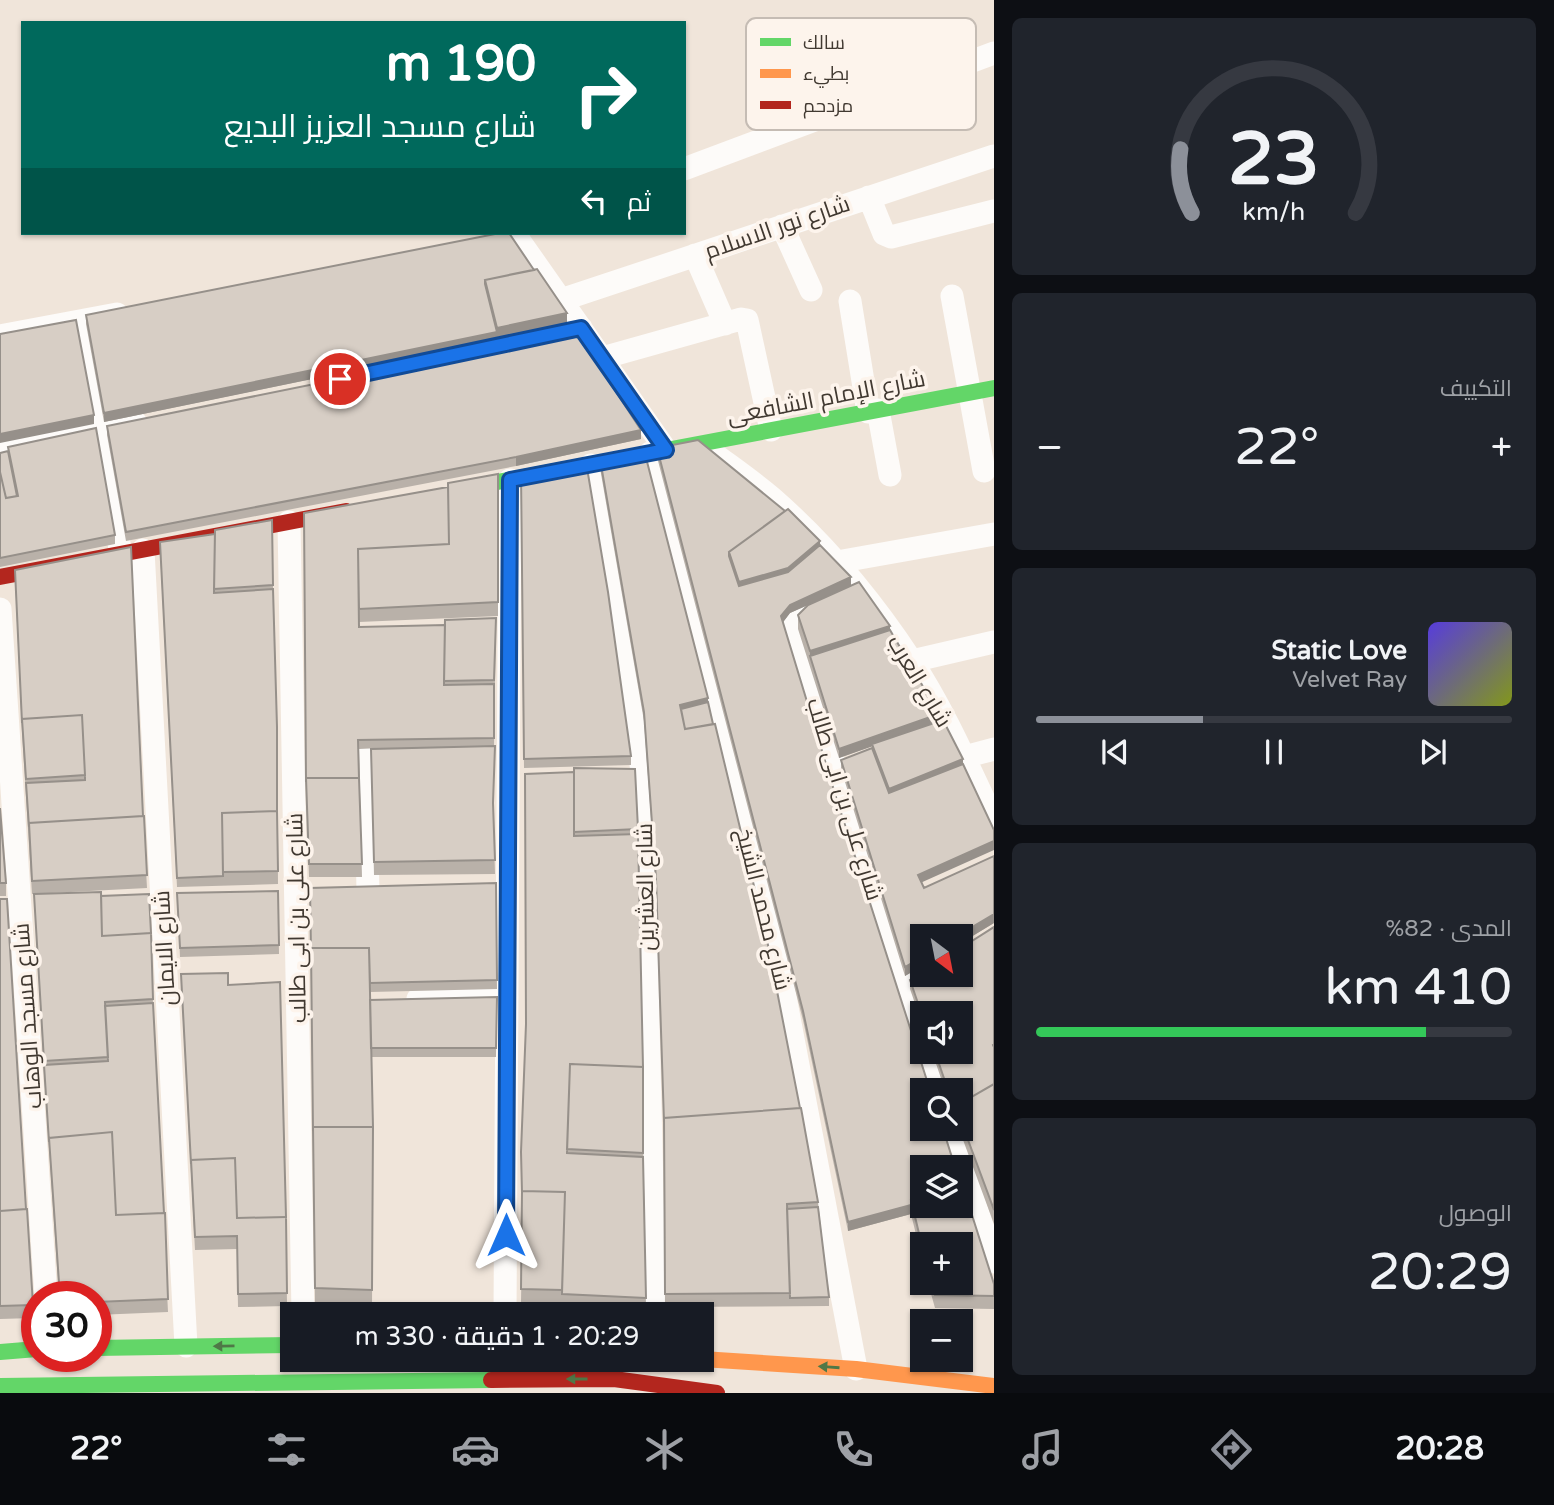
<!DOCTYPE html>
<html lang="ar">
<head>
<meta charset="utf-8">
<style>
  :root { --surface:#171b24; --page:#20242c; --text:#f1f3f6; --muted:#9ea1a6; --line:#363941; --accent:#8c9099 }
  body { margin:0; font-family:"Varela Round",Cairo,sans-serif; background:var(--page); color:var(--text); direction:rtl; height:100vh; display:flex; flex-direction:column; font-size:26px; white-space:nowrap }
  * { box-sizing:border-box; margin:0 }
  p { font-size:23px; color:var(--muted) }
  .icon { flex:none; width:38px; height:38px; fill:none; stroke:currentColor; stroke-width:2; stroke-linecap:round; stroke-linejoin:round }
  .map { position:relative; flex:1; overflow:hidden; direction:ltr }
  .sheet { display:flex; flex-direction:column; gap:18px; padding:18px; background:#0d0f14; width:560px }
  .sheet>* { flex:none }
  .guide { position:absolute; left:21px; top:21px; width:665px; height:214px; border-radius:0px; box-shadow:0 2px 5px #0004; direction:rtl; background:#00695c; color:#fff; overflow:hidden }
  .needle { width:46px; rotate:148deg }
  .controls { position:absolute; left:910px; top:924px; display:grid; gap:14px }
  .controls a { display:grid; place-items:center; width:63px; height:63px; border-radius:0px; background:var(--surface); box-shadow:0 2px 5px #0004; font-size:35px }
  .speed { position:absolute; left:21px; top:1281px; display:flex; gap:14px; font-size:35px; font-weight:700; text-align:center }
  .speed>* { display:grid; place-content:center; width:91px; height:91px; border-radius:50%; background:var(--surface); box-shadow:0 2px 5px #0004; line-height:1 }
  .speed .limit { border:10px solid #d22; background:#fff; color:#111 }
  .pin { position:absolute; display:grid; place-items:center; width:60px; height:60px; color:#fff; margin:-30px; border:4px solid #fff; border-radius:50%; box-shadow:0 2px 7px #0007 }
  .me { position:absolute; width:77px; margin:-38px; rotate:0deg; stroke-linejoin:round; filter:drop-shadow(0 0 5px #0008) }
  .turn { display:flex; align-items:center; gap:24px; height:147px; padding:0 35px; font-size:32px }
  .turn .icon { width:91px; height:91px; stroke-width:2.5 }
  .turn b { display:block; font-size:49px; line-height:60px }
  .then { display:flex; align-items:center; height:66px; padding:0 35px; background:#0003; gap:14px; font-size:26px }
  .big { font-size:52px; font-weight:600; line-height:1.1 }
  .sheet .tile { flex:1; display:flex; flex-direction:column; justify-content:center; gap:10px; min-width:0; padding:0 24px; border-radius:10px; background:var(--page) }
  .sheet .dial { align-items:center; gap:0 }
  .dial svg { height:182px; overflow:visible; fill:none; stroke:var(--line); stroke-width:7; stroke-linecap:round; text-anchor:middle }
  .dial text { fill:var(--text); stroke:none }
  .song { display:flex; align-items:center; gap:21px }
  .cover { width:84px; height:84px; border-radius:10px; background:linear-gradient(135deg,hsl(250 70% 55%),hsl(70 70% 35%)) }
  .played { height:7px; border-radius:4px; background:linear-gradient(90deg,var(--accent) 35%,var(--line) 35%) }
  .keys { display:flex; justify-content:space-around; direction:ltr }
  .heat { display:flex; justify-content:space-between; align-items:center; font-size:38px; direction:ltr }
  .charge { height:10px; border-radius:5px; background:linear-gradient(90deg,#34c759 82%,var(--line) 0) }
  .trip { position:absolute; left:280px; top:1302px; width:434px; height:70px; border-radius:0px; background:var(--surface); box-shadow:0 2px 5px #0004; font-weight:600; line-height:70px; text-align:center; direction:rtl }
  .menu { display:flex; height:112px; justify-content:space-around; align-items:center; background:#090b0e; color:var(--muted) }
  .menu .icon { width:49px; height:49px }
  .menu .on { color:var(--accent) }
  .menu b { font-size:32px; color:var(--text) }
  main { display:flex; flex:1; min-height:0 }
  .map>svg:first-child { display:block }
</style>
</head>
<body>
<main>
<section class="sheet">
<div class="tile dial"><svg viewBox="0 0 100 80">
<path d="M14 69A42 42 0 1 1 86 69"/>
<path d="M14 69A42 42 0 0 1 9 41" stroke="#8c9099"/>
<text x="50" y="56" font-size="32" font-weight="700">23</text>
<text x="50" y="72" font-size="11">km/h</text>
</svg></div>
<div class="tile"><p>التكييف</p>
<div class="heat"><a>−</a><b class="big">22°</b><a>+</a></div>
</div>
<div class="tile">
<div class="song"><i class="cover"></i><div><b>Static Love</b><p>Velvet Ray</p></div></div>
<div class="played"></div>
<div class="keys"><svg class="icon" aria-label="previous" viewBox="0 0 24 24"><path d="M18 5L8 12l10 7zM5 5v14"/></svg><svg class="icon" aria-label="pause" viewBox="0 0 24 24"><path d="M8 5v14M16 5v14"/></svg><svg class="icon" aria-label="next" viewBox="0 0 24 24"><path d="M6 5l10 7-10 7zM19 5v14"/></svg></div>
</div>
<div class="tile"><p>المدى · 82%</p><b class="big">410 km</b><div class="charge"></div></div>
<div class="tile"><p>الوصول</p><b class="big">20:29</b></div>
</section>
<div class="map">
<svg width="994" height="1393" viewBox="0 0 994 1393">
  <rect width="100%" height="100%" fill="#f0e5da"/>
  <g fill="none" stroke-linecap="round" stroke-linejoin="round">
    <!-- street -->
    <path stroke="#fdfbf9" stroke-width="23" d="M684,169L994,53
      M869,197L884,234L891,237L994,211
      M782,226L811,290
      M514,233L666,450
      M695,255L725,324
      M952,296L984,471
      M561,300L994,156
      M850,301L868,412
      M79,322L121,554
      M0,336L117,314
      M602,358L741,319L747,320L771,430
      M324,383L581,328
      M878,410L890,475
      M705,447C727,464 751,480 772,498C826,545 872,601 911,660C944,710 968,766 994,821
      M0,451L136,423
      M650,453L782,981L856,1369
      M591,465L636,721L642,773L655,1314
      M289,522L303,1314
      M143,550L186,1346
      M837,562L994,534
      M826,605L798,617L792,626L793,632L922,1046
      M0,609L46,1297
      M912,661L994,642
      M964,757L994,749
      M368,891L365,754L400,753
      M418,999L507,997
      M924,1052L937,1090
      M950,1129L994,1262
      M505,1314L510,480"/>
    <!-- fast -->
    <path stroke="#63d668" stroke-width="16" d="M455,490L994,388
      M96,1348L292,1345
      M0,1352L37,1349
      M0,1386L491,1380"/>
    <!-- slow -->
    <path stroke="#ff974d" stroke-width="16" d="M702,1359L856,1369L994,1386"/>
    <!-- jam -->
    <path stroke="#b3261e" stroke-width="16" d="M0,577L346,511
      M491,1380L614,1379L717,1393"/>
  </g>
  <!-- wall -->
  <path fill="#b9b1a9" d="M86,315L567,326L104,422L86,324Z
    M107,426L641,439L516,466L126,541L107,435Z
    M8,447L115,535V544L0,567V453L8,451Z
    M657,448L785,511L820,545L851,586L890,630L922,882L924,888L994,856V923L961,943L922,936V966L905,976L841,769V760L872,748V746L839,758L798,629V615L821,599L790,613L783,622L836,797L955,1167L994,1284V1309L935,1308L928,1283H961L922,1244V1259L911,1214L848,1231L803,1020L657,457Z
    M600,459L708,702L713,724L818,1202L829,1297V1306L665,1307L664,1131L656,888L644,721L600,468Z
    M521,473L631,756V765L524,768Z
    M498,474V616L359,622V627L445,625L496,618L493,810L495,874L374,875L371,749L380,748L359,749L362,877H309L306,791L304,513L448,487Z
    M272,520L273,589L277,727L278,884L177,887L160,551L215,534Z
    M15,579L143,816L147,888L32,894L22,732Z
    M525,774L638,829L646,1307L521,1302L526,1025Z
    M0,808L6,883V896H0Z
    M496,883L497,989L370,992V1000L497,997L496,1057H371L373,1127L372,1307L315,1305L310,888Z
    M278,891L279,954L180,957L177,893Z
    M34,894L101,896L151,933L153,1004L168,1312L96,1315V1297H59L44,1074Z
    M0,899L33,1305V1318L0,1319Z
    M994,927V1224L959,1129H961V1090H945L932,1052H961L922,1013V1024L910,989V980Z
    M181,983L228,985L286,1217L287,1306L238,1307L237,1249L195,1250Z"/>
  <!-- shaded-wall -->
  <path fill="#96908a" d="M567,313V326L497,341V328Z
    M497,332V341L104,422V413Z
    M94,415V424L0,443V434Z
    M641,430V439L516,466V457Z
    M820,541V554L788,581L739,595V582Z
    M851,577V586L790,613L781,625V616L790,605Z
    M890,626V639L810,656V651Z
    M708,698V707L680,709V705Z
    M939,714V723L839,758V749Z
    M963,759V773L889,802V789Z
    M994,841V850L918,884V875Z
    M994,914V923L961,943V936H957Z
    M922,957V966L905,976V967Z
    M911,1205V1214L848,1231V1222Z"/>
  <!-- building -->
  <path fill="#d7cec5" stroke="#96908a" stroke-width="2" d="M500,233H509L534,270L485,280V284L497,332L104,413L86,315Z
    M537,269L567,313L497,328L485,280Z
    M76,320L94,415L0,434V334Z
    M575,329L641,430L516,457L126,532L107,426L458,355Z
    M96,428L115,535L0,558V472L6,498L18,496L8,447Z
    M698,440L785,511L729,552V556L739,586L788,572L820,545L851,577L790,605L781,616L836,797L930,1090H922V1129H943L955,1167H922V1197L911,1200V1205L848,1222L803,1011L657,448Z
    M644,450L708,698L680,705L685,729L715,724L767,940L800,1108L664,1118V1122L656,879L644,712L600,459Z
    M8,451L17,496L6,498L0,472V453Z
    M586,462L608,592L631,756L524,759L521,473Z
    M498,474V602L359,609L358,549L449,544L448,483Z
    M448,487L449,544L358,549L359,627L445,625L444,685L494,684V738L358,740L359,778H306V782L304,513Z
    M788,509L820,541L788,568L739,582L729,552Z
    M272,520L273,585L214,589L215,530Z
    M215,534L214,593L273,589L277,727V811L222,813L223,876L177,878L160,542Z
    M131,547L143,816L29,823V827L26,783L85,780V775L82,715L22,719V723L15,570Z
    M859,582L890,626L810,651L798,615L808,605Z
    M496,618L494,680L444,681L445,620Z
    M890,630L939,714L839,749L810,656Z
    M708,702L713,724L685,729L681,709Z
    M82,715L85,775L26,779L22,719Z
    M943,720L963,759L889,789L872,744Z
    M495,746L493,803L495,860L374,862L371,749Z
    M872,748L889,793L963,764L994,830V841L918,875L924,888L994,856V914L957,936H922V957L905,967L841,760Z
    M574,768L635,769L638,829L574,832Z
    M574,772V836L638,834L643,1067L570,1064L567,1153L643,1157L646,1298L562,1294L565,1192L522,1191V1193L521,1152L526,1024L525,774Z
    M306,778H359L362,864H309Z
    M0,808L6,883H0Z
    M277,811L278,871L223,872L222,813Z
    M144,816L147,875L32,881L29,823Z
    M496,883L497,980L370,983L369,948H311V952L310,888Z
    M278,891L279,945L180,948L177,893Z
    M101,892L102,936L151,933L153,999L105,1002L108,1057L44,1061L34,894Z
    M149,894L151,933L102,936L101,896Z
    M0,899H7L26,1209L0,1211Z
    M994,927V1044L993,1045L994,1047V1084L961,1103V1090H948L935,1052H961V1013H922V1015L910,980L922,972V975H961V948Z
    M311,948H369L373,1127H313V1131Z
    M228,973V985L280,982L286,1217L237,1218L235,1158L191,1160V1164L181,974Z
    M497,997L496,1048H371L370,1000Z
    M153,1003L164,1213L116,1215L112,1132L49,1138V1142L44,1065L108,1061L105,1006Z
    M570,1064L643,1067V1153L567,1149Z
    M994,1084V1210L961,1121V1103Z
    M801,1108L818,1202L787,1204L790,1293L665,1294L664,1118Z
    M313,1127H373L372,1290L315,1288Z
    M112,1132L116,1215L165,1213L168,1299L96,1302V1297H60L49,1138Z
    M235,1158L237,1218L286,1217L287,1293L238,1294L237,1236L195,1237L191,1160Z
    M961,1187H963L994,1284V1296L935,1295L931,1283H961V1244H922V1246L911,1200L922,1197V1206H961Z
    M522,1191L565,1192L562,1290L521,1289Z
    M818,1207L829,1297L790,1298L787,1209Z
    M27,1209L33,1305L0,1306V1211Z"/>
  <!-- one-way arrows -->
  <defs><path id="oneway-solid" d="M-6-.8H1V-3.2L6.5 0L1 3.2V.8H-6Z" transform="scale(1.75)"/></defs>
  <g fill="#4f7847">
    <use href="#oneway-solid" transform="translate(224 1346) rotate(179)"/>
    <use href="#oneway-solid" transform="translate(829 1367) rotate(-176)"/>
    <use href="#oneway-solid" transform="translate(577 1379) rotate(180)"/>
  </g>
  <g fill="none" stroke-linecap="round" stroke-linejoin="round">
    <!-- route casing -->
    <g stroke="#114b97" stroke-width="18">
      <path id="route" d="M340,379L581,328L666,450L510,480L506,1235"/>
    </g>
    <!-- route -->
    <use href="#route" stroke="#1a73e8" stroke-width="12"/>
  </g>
  <g text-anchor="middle" stroke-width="7" stroke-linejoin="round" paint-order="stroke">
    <!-- street labels -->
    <g font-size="23" fill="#413931" stroke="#fdf4ec">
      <text transform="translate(777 227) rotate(-19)" y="8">شارع نور الاسلام</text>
      <text transform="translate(826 397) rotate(-11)" y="8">شارع الإمام الشافعى</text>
      <text transform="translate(920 681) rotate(59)" y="8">شارع العرب</text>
      <text transform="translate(845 799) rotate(73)" y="8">شارع على بن ابى طالب</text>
      <text transform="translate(645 887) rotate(-91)" y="8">شارع العشرين</text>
      <text transform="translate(764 909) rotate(76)" y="8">شارع محمد الشيخ</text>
      <text transform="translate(296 918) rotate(-91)" y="8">شارع على بن ابى طالب</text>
      <text transform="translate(164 948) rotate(-93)" y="8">شارع الايمان</text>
      <text transform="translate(27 1016) rotate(-94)" y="8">شارع مسجد الوهاب</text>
    </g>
  </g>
  <!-- legend -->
  <rect x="746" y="18" width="230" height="112" rx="10" fill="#fdf4ec" stroke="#c5bcb4" stroke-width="2"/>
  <rect x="760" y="38" width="31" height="8" fill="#63d668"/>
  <rect x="760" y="69" width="31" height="9" fill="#ff974d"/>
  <rect x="760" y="101" width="31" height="8" fill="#b3261e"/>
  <g font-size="19" fill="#413931">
    <text x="803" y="49">سالك</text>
    <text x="803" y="80">بطيء</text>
    <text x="803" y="112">مزدحم</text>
  </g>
</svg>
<div class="controls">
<a><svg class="needle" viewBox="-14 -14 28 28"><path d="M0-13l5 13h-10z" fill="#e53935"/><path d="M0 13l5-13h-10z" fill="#9ea1a6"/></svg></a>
<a><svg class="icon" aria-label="sound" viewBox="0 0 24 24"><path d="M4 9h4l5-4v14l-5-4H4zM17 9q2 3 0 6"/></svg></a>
<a><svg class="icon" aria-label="search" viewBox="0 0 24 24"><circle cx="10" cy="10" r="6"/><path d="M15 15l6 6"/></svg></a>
<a><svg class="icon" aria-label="layers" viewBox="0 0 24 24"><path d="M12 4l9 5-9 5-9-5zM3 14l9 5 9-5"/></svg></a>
<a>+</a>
<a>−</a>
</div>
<div class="speed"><div class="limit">30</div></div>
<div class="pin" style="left:340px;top:379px;background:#d93025"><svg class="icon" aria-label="arrive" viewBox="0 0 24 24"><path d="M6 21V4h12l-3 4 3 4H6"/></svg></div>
<svg class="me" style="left:506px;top:1235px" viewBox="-20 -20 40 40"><path d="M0-17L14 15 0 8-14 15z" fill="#1a73e8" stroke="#fff" stroke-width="4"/></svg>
<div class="trip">20:29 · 1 دقيقة · 330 m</div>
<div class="guide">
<div class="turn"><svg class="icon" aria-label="right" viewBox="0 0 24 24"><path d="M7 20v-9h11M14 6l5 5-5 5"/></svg><div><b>190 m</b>شارع مسجد العزيز البديع</div></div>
<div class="then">ثم<svg class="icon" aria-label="left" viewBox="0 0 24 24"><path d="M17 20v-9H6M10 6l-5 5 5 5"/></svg></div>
</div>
</div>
</main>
<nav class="menu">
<b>20:28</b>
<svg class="icon on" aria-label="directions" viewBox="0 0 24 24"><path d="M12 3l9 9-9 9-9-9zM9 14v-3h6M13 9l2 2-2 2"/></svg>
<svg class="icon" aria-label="music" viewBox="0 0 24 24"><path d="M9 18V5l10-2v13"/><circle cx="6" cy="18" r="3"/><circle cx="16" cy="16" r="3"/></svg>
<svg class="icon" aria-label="phone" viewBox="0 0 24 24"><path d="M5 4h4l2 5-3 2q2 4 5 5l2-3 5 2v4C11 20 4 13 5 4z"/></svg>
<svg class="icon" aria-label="climate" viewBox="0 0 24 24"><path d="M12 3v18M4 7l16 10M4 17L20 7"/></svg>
<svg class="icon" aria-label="car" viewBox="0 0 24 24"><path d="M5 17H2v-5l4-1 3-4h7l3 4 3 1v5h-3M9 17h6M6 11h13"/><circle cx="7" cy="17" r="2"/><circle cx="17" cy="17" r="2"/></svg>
<svg class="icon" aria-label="filters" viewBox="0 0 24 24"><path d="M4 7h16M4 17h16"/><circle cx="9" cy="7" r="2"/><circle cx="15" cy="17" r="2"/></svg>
<b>22°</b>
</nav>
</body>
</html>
